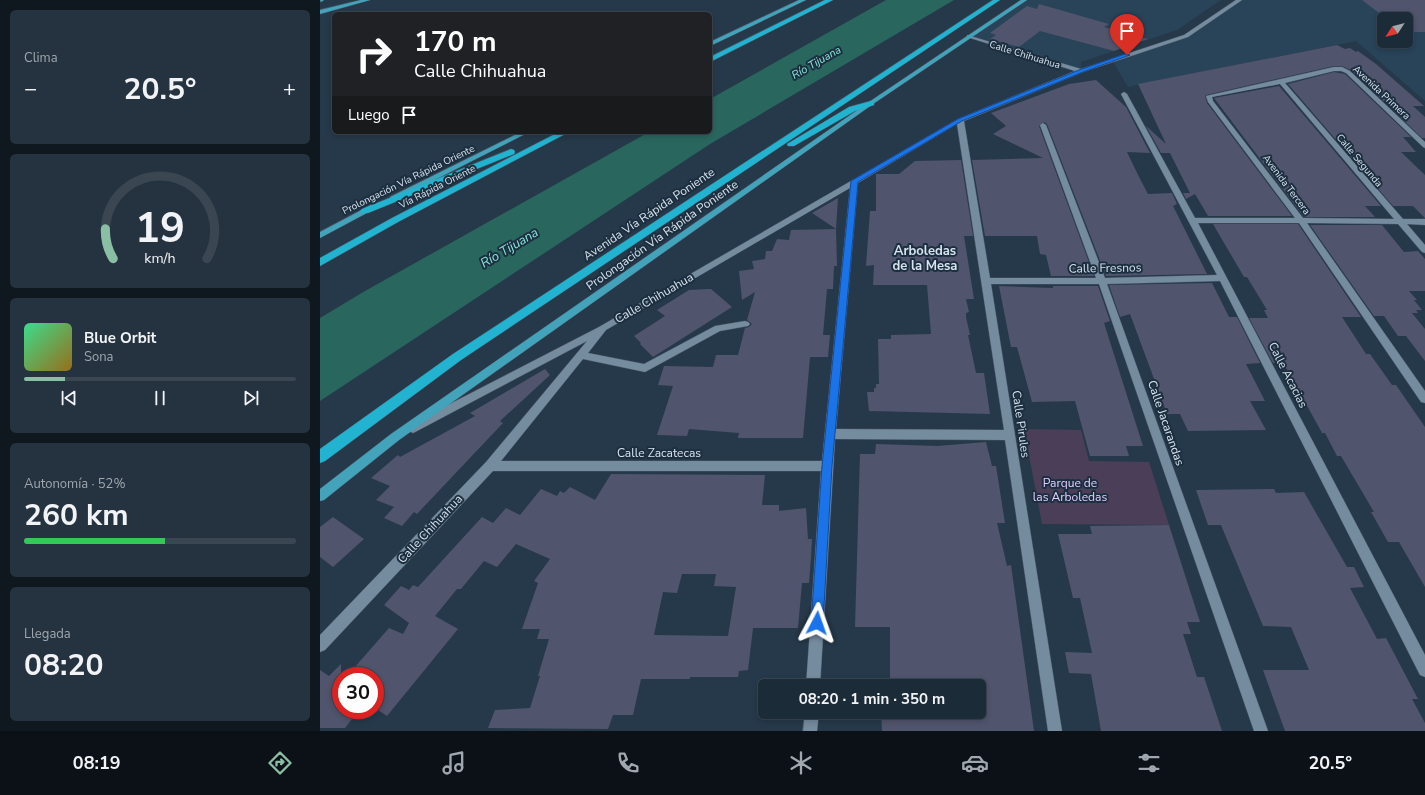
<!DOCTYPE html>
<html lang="es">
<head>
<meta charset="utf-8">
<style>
  :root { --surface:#1c2b38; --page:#253340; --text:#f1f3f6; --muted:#a0a7ae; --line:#3a4753; --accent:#8abfa5 }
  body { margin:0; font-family:"Nunito Sans",sans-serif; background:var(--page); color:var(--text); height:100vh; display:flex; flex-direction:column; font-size:15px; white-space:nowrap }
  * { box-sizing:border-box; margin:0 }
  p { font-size:13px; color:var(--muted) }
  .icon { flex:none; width:22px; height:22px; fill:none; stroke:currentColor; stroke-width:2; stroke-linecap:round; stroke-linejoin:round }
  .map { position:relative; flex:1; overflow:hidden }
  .drawer { display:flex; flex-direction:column; gap:10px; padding:10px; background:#0f181f; width:320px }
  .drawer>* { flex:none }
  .guide { position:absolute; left:12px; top:12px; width:380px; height:122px; border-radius:6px; box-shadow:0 2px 6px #0003,0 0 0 1px var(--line); background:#202124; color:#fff; overflow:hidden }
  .needle { width:26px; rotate:234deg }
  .tools { position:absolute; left:1057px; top:12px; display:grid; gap:8px }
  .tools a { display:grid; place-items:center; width:36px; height:36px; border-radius:6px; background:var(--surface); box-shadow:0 2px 6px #0003,0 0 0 1px var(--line); font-size:20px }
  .speed { position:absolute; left:12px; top:667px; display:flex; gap:8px; font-size:20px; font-weight:700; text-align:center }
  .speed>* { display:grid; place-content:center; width:52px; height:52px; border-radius:50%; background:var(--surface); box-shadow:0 2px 6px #0003,0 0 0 1px var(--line); line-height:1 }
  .speed .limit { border:6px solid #d22; background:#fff; color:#111 }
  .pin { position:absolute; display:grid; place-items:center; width:34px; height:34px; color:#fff; margin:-41px -17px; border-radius:50% 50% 50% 0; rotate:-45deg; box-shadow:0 0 4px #0007 }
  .pin .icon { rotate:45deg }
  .me { position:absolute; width:44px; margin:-22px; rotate:4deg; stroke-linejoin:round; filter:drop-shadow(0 0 3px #0008) }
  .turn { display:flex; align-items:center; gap:14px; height:84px; padding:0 16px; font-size:18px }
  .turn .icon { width:52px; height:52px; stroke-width:2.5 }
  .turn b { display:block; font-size:28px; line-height:34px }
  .then { display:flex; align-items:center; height:38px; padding:0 16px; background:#0003; gap:8px; font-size:15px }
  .big { font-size:30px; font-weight:700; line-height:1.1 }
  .drawer .card { flex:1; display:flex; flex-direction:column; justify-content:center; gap:6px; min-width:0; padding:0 14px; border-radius:6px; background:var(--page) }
  .drawer .dial { align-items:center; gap:0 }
  .dial svg { height:104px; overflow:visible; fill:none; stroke:var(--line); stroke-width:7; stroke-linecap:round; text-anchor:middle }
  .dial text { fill:var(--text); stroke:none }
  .song { display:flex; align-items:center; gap:12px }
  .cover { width:48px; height:48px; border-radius:6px; background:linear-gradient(135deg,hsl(150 70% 55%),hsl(40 70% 35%)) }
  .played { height:4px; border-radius:2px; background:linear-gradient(90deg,var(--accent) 15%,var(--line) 15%) }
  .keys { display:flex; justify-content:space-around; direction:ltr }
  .heat { display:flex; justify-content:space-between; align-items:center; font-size:22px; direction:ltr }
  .charge { height:6px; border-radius:3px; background:linear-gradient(90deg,#34c759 52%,var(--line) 0) }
  .trip { position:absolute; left:438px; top:679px; width:228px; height:40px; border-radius:6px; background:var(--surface); box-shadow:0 2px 6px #0003,0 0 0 1px var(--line); font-weight:700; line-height:40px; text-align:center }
  .menu { display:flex; height:64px; justify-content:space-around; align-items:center; background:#0b1116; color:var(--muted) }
  .menu .icon { width:28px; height:28px }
  .menu .active { color:var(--accent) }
  .menu b { font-size:18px; color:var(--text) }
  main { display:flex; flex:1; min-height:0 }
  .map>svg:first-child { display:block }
</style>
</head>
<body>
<main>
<section class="drawer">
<div class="card"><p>Clima</p>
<div class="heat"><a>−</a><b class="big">20.5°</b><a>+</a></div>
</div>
<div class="card dial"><svg viewBox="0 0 100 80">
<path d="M14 69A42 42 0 1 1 86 69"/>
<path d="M14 69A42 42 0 0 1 8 46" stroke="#8abfa5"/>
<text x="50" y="56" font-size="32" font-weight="700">19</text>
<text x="50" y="72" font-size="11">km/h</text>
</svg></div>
<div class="card">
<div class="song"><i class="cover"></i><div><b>Blue Orbit</b><p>Sona</p></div></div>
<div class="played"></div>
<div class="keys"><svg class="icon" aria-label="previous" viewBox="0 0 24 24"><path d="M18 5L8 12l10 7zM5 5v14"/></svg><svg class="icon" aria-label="pause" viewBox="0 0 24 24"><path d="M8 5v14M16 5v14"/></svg><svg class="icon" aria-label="next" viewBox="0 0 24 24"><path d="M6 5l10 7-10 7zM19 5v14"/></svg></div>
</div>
<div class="card"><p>Autonomía · 52%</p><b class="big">260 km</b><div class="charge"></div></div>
<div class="card"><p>Llegada</p><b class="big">08:20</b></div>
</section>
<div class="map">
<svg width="1105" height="731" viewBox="0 0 1105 731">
  <rect width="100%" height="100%" fill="#26394a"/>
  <!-- built -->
  <path fill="#294359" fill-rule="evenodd" d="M704,0H901L857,30L761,62V71L649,36Z
    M919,0H1105V101L1036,41L808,87L792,60L866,36ZM1064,19H1086V41H1064Z"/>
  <!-- green -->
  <path fill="#4b3e58" d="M704,429L761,430L769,461L829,462L849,525L722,524Z"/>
  <!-- water -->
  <path fill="#29665e" d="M566,0H634L390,144L0,401V318L45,291L329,132H390V99Z"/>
  <!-- building -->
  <path fill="#50546c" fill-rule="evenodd" d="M1042,0H1105V32H1086V19H1067Z
    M719,4L789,24L784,27L828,39L794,51L720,31L699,47L670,39L676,35L670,33L707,6L717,9Z
    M1017,45L1025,49L1030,48L1036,52L1038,51L1056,64L1104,106H1093L1105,117V138H1102L1031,70L1022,66H1014L886,95L885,96L887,103L972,216H888L875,194L866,199L863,193H870L850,153H841L826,126L846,144L818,84Z
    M1014,72L1025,74L1091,137H1083L1096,152H1081L1105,175V218L1093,206H1073L968,84Z
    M776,80L806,107L830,153L807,152L819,177L828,194L852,193L857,204L853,206L887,274L786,276L727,124L724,122L719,126L774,276H731L726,255L720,254L717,236H665L652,160L723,158L673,134L686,126L671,113L749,84Z
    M959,86L1061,206H1045L1055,217H984L894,98Z
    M641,160L653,236H644L654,299H646L649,312L646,313V317L650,335H648L656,373H664L670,414L549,411L547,392H554V388H556V384H559L558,339H571V335L611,334L607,285H553L554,265L546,266L550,211H556V174H579L595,161Z
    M518,198L516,229L492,213Z
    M893,224H978L1041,317H1022L1046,354H1050L1072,385H1076L1105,427V587L1079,542H1068L1051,512H1054L1021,456H1017L1005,433H1002L963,362L953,363L929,318H948L944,310H947L927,277H924Z
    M990,225H1062L1084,252L1098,251L1105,259V291H1089L1097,300H1094L1102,310H1096L1098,313H1092L1105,329V361L1086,336H1078L1064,316H1054Z
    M516,229L517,266H514L513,289H507L503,335H510L508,357H490L483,438H418L419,433L369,429L367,436L337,435L353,386L338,385L344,366L393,367L396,355H418L425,328L429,327L432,324L427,320L435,292L422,300L419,271L434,269L432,261L445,259L446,251H452L457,239L469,240L471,230Z
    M892,283L909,317H917L940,363L926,364L945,401H930L946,430L868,431L860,414H847L810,314L800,317L789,285Z
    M679,286L733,288V286H778L790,321L784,323L823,446H806L809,456H770L755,401L712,402L697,347H691Z
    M388,289H391L412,307L333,357L320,344L321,343L314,336L345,316L337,310L369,290Z
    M225,369L230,375L180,421L183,423L97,514L94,512L82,526L64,518L74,507L56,500L70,486L51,478L78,455L80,457L155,416L150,413Z
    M666,442L672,466H676L685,523H677L687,566L691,565L714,731H562L561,712H659V686H570V627H535L540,454H555L556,444L617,446Z
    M291,474L445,475L442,505H459V511L486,508L488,539H492L491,558L489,583H482L478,628H433L428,670L419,671L418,677H370V679H321L313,715H293L288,729L168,728L175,710L210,708L220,676H218L229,639H217L220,629H202L218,583L214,581L230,559L196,544L177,567L164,561L141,589H137L115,616L138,629L67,716L55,708V676H27L69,628L83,634L89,623L64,605L81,586L89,590L93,585L98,587L162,517L173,523L186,508L200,515L221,489L237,496L240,491L244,493L250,487L275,500ZM362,574H396L394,586L416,587L408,636L334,635L343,592L357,593Z
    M954,489L956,493L984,492L1027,567H1034L1044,587L1030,588L1057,639L1066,638L1098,699H1092L1105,723V731H965L943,670H989L971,627L943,626L901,525H888L876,490Z
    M13,517L44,539L13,567L0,557V527Z
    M849,525L880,622H867L871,634H863L877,677H884L902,731H781L771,674L749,673L745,652L772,653L760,598H753L738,534H772L770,526Z
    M21,664V710H39L25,728H0V670L9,676Z"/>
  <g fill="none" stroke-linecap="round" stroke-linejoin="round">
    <!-- minor casing -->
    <g stroke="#465765" stroke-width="1">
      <path id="minor" d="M916,0H922L868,37L763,72L644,121L670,278H776L720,125L723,123L726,125L785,278L897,275L801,94L804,92L807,94L875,218H975L888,102L886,96L1014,67H1022L1030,71L1105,142V148L1103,147L1026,73L1021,71H1014L965,83L1083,219H1105V225L1087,224L1105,245V253L1102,252L1078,224L987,223L1105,391V403L1101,402L979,223H878L1105,655V677L1100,675L900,281L787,284L948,731H934L779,284H671L742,731H728L685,440L515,439L500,686H486L501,471H173L5,650L0,652V635L166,462L267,341L97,431L93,433L89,431L88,428L89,425L279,327L638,119L755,71L647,37V35L761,69L864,35ZM960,84L1074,219L983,218L893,101L892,97ZM637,124L684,430L516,429L538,183ZM530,188L502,461H181L263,359L325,372L400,331L428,326L430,324L428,322L425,321L395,326L324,364L268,353L286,330Z
        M485,712H499L497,731H483Z"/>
    </g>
    <!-- major casing -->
    <g stroke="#465765" stroke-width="1">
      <path id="major" d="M0,0H4L1,2Z
        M41,0H50L0,14V10Z
        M479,0H486L390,46V42Z
        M701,0H707L553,104L79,440L4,500L0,501V489L71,434L549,102Z
        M201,132H209L77,199H74L70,197Z
        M51,205H57L58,207L0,238V232Z"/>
    </g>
    <!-- highway casing -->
    <g stroke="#465765" stroke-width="1">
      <path id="highway" d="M505,0H513L390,62V57Z
        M673,0H680L141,360L5,461L0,463V449L133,354Z
        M551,101H554V105L535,111L474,146H468L467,144L529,107Z
        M239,132H249L78,222L0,266V258L72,218Z
        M191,149L194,150L195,152L194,154L48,213H42L40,211L42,209Z"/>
    </g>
    <!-- minor -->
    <use href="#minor" fill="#758b9e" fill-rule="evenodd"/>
    <!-- major -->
    <use href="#major" fill="#43a3bb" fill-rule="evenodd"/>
    <!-- highway -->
    <use href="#highway" fill="#21b3cf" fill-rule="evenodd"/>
  </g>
  <!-- route -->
  <path fill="#1a73e8" stroke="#114b97" d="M805,54L810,55L763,72L642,121L538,182L512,466L503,623L502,628L497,629L493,628L491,623L502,466L531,181L638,119L759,70Z"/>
  <g text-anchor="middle" stroke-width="4" stroke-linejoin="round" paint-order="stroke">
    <!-- far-street labels -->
    <g font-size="10" fill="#d8e3ee" stroke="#1c2f40">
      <text transform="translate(705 54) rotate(17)" y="4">Calle Chihuahua</text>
      <text transform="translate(1062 92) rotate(43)" y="4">Avenida Primera</text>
      <text transform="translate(1040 160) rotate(50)" y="4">Calle Segunda</text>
      <text transform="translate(88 179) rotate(-26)" y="4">Prolongación Vía Rápida Oriente</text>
      <text transform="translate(967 184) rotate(53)" y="4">Avenida Tercera</text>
      <text transform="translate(117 186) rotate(-27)" y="4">Vía Rápida Oriente</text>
    </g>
    <!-- far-water labels -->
    <g font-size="11" font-style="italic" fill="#87e7da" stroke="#1c2f40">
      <text transform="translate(496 62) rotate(-30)" y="4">Río Tijuana</text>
    </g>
    <!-- street labels -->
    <g font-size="12" fill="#d8e3ee" stroke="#1c2f40">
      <text transform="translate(329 214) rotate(-34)" y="4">Avenida Vía Rápida Poniente</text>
      <text transform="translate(342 235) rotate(-35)" y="4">Prolongación Vía Rápida Poniente</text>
      <text transform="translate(785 268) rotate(-1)" y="4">Calle Fresnos</text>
      <text transform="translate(334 298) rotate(-30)" y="4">Calle Chihuahua</text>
      <text transform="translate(968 375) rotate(63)" y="4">Calle Acacias</text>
      <text transform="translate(846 423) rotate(71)" y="4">Calle Jacarandas</text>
      <text transform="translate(701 424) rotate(82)" y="4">Calle Pirules</text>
      <text x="339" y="457">Calle Zacatecas</text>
      <text transform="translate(110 529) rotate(-47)" y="4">Calle Chihuahua</text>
    </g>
    <!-- park labels -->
    <g font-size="12" fill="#e4cbfe" stroke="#1c2f40">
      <text x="750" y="487">Parque de<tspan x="750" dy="14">las Arboledas</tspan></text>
    </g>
    <!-- water labels -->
    <g font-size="13" font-style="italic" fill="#87e7da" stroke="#1c2f40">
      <text transform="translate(189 247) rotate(-31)" y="5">Río Tijuana</text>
    </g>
    <!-- neighbourhood labels -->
    <g font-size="13" font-weight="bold" fill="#d8e3ee" stroke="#1c2f40">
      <text x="605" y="255">Arboledas<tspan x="605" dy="15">de la Mesa</tspan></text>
    </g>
  </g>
</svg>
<div class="tools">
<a><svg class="needle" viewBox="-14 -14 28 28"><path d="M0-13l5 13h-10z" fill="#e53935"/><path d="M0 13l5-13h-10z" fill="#a0a7ae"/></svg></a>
</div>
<div class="speed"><div class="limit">30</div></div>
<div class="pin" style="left:807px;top:55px;background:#d93025"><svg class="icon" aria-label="arrive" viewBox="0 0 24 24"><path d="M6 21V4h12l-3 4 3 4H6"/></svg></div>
<svg class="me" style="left:497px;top:623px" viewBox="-20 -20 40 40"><path d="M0-17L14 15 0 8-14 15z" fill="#1a73e8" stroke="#fff" stroke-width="4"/></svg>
<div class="trip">08:20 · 1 min · 350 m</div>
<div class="guide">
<div class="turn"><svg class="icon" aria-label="right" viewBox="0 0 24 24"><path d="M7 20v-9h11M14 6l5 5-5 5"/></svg><div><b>170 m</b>Calle Chihuahua</div></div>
<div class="then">Luego<svg class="icon" aria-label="arrive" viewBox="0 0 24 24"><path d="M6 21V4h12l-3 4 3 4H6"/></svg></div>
</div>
</div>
</main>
<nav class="menu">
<b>08:19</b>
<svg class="icon active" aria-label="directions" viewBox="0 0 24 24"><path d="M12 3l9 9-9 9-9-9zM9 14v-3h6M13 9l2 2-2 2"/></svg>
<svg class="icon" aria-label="music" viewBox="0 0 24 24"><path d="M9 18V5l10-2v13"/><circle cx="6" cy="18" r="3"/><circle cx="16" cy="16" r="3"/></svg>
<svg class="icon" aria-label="phone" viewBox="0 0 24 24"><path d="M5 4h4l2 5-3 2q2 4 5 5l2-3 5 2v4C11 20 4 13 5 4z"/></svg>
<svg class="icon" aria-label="climate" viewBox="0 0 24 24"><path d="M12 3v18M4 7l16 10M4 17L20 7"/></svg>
<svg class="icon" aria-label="car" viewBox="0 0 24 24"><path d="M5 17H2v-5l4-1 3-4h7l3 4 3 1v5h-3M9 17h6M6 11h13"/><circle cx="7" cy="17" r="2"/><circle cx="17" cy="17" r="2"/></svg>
<svg class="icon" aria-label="filters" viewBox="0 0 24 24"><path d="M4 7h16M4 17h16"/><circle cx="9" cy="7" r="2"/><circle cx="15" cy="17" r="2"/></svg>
<b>20.5°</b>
</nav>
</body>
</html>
